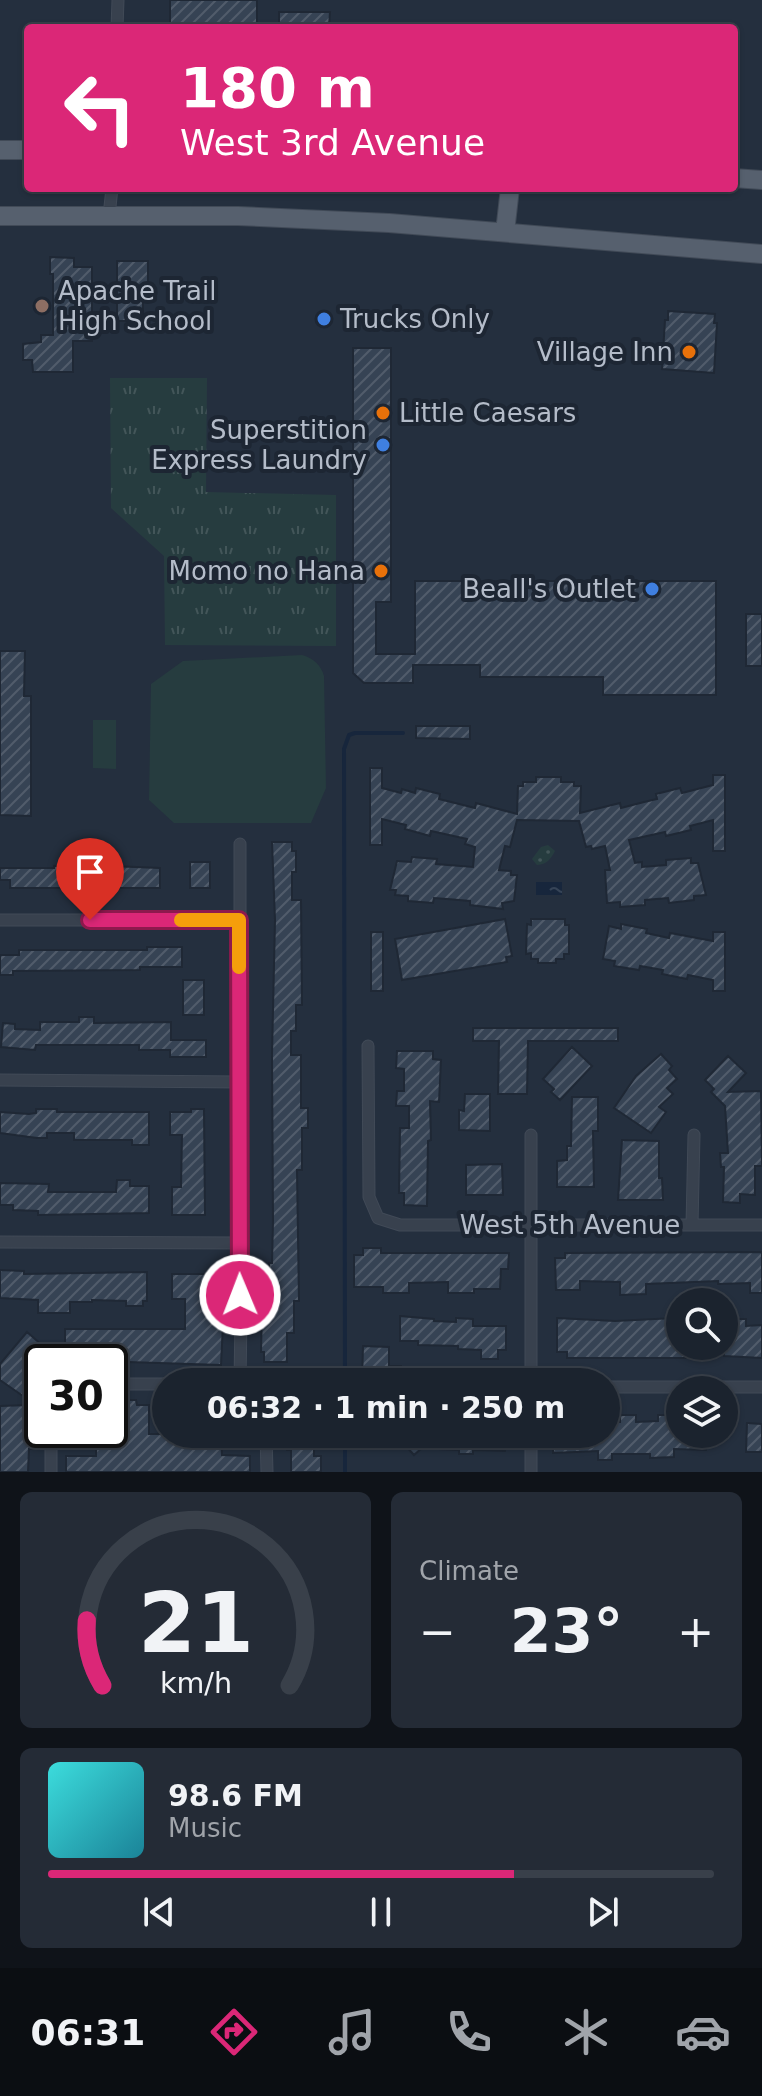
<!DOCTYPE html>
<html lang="en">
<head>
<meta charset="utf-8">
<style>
  :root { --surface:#1b232e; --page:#242b36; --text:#f1f3f6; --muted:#a0a4aa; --line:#39404a; --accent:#db2777 }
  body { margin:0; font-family:"DejaVu Sans",sans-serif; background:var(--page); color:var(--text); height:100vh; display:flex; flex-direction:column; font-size:30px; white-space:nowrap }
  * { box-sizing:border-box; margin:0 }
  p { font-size:26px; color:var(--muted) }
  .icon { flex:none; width:44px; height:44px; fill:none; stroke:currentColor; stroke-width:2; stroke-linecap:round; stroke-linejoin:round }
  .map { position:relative; height:1472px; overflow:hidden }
  .sheet { display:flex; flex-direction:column; gap:20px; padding:20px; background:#0f1319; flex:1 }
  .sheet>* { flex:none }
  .guide { position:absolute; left:24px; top:24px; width:714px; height:168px; border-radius:8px; box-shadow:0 2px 6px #0004,0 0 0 2px var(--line); background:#db2777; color:#fff; overflow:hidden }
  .controls { position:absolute; left:666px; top:1288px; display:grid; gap:16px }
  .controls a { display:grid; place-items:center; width:72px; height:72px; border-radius:50%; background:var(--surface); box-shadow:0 2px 6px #0004,0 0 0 2px var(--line); font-size:40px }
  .speed { position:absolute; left:24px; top:1344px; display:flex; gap:16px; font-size:40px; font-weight:700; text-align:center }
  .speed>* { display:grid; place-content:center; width:104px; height:104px; border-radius:50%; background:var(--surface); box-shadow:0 2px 6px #0004,0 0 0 2px var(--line); line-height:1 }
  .speed .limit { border:4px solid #111; border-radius:12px; background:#fff; color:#111 }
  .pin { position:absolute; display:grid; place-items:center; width:68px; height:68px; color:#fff; margin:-82px -34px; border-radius:50% 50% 50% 0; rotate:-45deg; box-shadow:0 0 8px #0007 }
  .pin .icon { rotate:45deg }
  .me { position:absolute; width:88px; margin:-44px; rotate:359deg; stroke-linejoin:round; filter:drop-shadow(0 0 6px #0008) }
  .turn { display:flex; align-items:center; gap:28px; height:168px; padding:0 24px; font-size:36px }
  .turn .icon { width:104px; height:104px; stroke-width:2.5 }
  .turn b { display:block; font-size:56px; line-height:68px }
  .big { font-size:60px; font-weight:700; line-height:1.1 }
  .sheet .widget { flex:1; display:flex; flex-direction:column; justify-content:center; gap:12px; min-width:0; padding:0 28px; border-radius:12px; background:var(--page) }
  .sheet .dial { align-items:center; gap:0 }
  .dial svg { height:208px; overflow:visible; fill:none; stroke:var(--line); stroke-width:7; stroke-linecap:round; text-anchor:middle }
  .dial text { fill:var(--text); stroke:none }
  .song { display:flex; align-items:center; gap:24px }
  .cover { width:96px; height:96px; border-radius:12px; background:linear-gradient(135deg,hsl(180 70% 55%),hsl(190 70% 35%)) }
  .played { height:8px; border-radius:4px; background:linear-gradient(90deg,var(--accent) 70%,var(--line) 70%) }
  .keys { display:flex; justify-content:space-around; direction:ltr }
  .heat { display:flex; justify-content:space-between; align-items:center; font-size:44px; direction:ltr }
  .sheet .tiles { flex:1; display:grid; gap:20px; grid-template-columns:1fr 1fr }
  .widget:last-child { grid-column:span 2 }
  .trip { position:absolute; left:152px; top:1368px; width:468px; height:80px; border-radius:40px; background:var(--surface); box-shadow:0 2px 6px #0004,0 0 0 2px var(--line); font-weight:700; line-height:80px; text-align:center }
  .dock { display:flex; height:128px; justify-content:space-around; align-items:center; background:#0b0e12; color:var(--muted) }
  .dock .icon { width:56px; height:56px }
  .dock .on { color:var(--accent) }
  .dock b { font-size:36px; color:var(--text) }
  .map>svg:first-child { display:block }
</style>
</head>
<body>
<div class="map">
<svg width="762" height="1472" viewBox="0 0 762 1472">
  <defs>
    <pattern id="grass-tufts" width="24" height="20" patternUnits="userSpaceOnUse" patternTransform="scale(2)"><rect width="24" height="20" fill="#263c3f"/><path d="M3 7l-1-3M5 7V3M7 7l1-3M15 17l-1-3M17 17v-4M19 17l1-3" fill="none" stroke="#435659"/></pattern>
    <pattern id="park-dots" width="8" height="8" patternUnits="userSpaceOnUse" patternTransform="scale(2)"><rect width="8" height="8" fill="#263c3f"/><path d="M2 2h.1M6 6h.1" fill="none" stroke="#435659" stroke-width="1.8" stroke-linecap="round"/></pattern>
    <pattern id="water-ripples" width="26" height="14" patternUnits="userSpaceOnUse" patternTransform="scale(2)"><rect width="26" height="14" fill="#17263c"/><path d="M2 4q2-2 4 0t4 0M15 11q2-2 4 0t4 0" fill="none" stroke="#364457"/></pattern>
    <pattern id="building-hatch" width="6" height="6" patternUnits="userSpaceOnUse" patternTransform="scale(2)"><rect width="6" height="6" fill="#364354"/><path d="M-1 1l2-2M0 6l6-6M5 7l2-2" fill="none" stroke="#515c6b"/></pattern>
  </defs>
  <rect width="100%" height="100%" fill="#242f3e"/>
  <!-- grass -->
  <path fill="url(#grass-tufts)" d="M110,378H207L206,492L336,495V646L165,645L164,556L111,508Z"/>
  <!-- park -->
  <path fill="url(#park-dots)" d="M548,845L555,851C550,860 547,864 537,865L532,859L541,847Z"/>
  <!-- pitch -->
  <path fill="#263c3f" d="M302,655C313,658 321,665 324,676L326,788L311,823H174L149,800L151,684L183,661Z
    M93,720H116V769L93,768Z"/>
  <!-- water -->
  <path fill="url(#water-ripples)" d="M536,882H562V895H536Z"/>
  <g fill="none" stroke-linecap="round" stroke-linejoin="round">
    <!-- stream -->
    <path stroke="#17263c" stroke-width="4" d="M345,1382L344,749L349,735L355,733H403
      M345,1434V1472"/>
  </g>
  <!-- building -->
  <path fill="url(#building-hatch)" stroke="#1f2835" stroke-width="2" d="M170,0H257V28H170Z
    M279,12H330L329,28H279Z
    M50,257L74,258V267H92V341H73V372H33L32,360H23V344L41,342V335H53V274H50Z
    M117,261H148V294H143V321H117Z
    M668,311L715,314L714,323H717L714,373L662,369L665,320H668Z
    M353,348H391V602H376V654H415V581H716V695H603V677H480V665H413V683H364L353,673Z
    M746,614H762V666H746Z
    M0,651H25L24,696H31V816L0,815Z
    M416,726H470V739L416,738Z
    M370,768H382V788L401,793L402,789L415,793L416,788L440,794L439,799L475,808L476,803L517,814L518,786H523V782H536V777H561V782H574V786H581L580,813L620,803L621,808L644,802L657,799L656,794L680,788L682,793L713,785V775H725V851H713V820L690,826L691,830L666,836L665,832L629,840L635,863L642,862V867L666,865V860L691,858V863H698L706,895L694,896V900L669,903L668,898L645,900V905L620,907V902L607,903L605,870H610L605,846L592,849L591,846L586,847L579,821L517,820L510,847L505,846L499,870L511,871V875H517L514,901L502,903L503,909L470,905V901L447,899L434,898L433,903L408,901V896L395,895L396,890H390L397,861L411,862L412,857L437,859L436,864L473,867L475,847L465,844L467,839L431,831L430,836L405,829L406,825L382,819V845H370Z
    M272,842H292V851H296V872H292V900H301L302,1005H296V1031H291V1055H301V1108H308V1128H302V1170H297L299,1301H294V1333H287V1362H264V1352H261L262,1306H266V1279H269V1263H272L273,1221L272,1055L275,920Z
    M190,862H210V888H190Z
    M85,865L160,868V888H10V880H0V868H54V866Z
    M505,919L512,956L506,957L507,962L402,980L395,939Z
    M531,919H565V925H569V954H564V959H556V963H538V959H531V953L526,954L527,924L531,925Z
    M621,924L647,929L646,933L669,938L670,933L713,941V932H725V991H713V980L688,975L687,979L662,974L663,970L640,966L639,970L614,966L615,961L603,959L609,926L621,929Z
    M371,932H383V991H371Z
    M147,947H182V967H140V970L13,971V975H0V955H19V950H147Z
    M183,980H204V1015H183Z
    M79,1017H94V1023L171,1022V1040H206V1057H170V1050H139V1045H36L35,1050L1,1047L3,1023L15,1024V1029L40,1030V1022H79Z
    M473,1028H618V1041H528L527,1094H498L499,1041H473Z
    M572,1047L592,1066L560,1100L551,1092L554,1089L543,1079Z
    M397,1051H433V1059L441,1060L439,1102L430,1101L431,1140L428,1141L427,1206L404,1205V1193H399L400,1128H409V1106H396L397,1091H404V1069L396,1068Z
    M661,1054L672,1066L669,1070L677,1079L667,1088L673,1094L659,1107L666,1112L651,1133L614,1108L636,1076Z
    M728,1056L746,1073L728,1092L761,1091L762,1166H755V1195L740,1194V1203L723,1202L724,1167H721L720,1153H728L725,1106L711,1092L714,1089L705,1080Z
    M465,1094H490V1131L459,1130V1110L464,1111Z
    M572,1097H598V1131H593L594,1187H557V1161L567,1160V1146H571Z
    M36,1109H57V1112H149V1145H132V1140H74V1133H47V1138H37L0,1133V1112L29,1114L36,1113Z
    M191,1109H204L205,1215H172V1187H181L182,1135H170V1112H191Z
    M622,1140L659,1141V1178H662L663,1200H618Z
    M502,1164L503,1195H466V1165Z
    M117,1180H130V1186H149V1213L38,1215V1211L13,1210V1205H0V1183L49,1184L48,1192H116Z
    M363,1248H381V1253H509L508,1269H501L500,1289H474V1293H448V1282L409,1283V1293H383V1287H354V1255H363Z
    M762,1252V1293H750V1283L718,1284V1281L646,1284V1294L620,1295V1282L580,1281V1290H556L555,1258H565V1253Z
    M0,1270L24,1271V1274L147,1272V1301H143V1306H126V1301L92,1300V1302H70V1313H38V1300L0,1298Z
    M172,1274H207V1312H217V1324H223L221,1365L65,1360V1329H185V1299H172Z
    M400,1316L434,1319V1321L456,1322V1318L473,1319V1326H506V1350H498V1359H481V1350L458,1349V1346L418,1345V1341H400Z
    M557,1318L615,1321L675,1318V1346H697V1358H567V1352H557Z
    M724,1319H746V1326L762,1325V1358L724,1356Z
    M27,1332L59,1360H42V1372L23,1396L0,1380V1364Z
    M363,1346L389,1347V1366H401V1382L362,1381Z
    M281,1369H313V1382H281Z
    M110,1400H136L137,1405H149V1434H221L222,1455L250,1456V1472H66V1456H96V1430H110Z
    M29,1405V1436H34V1449H29L28,1472H0V1406Z
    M620,1415H636V1422L658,1421V1415H680V1434H707L706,1450L674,1449V1457L650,1458V1454H612V1460H598V1451L553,1453V1434H606V1422H620Z
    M747,1423L762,1424V1452H746Z
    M287,1434H314V1456H321V1472H291V1450H287Z
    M395,1434H438L414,1455Z
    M439,1434H505V1451L473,1450V1454H459V1450L439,1449Z"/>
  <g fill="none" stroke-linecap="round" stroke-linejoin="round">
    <!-- minor casing -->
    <g stroke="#414a57" stroke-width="13">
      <path id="minor" d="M117,28L118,0
        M109,216L112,188
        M240,844V1295
        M0,920H239
        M368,1046L369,1197L378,1218L400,1225H762
        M0,1080L239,1082
        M692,1225L694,1135
        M0,1242L240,1243
        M240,1382L241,1317
        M531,1382V1135
        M110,1384H166
        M606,1387H762
        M266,1434L267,1472
        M531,1434V1472
        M51,1472V1430"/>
    </g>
    <!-- primary casing -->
    <g stroke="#414a57" stroke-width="20">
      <path id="primary" d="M0,150H28
        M734,178L762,180
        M0,216H238L389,223L762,254
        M505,232L510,188"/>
    </g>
    <!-- minor -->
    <use href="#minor" stroke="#38414e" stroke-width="11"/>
    <!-- primary -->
    <use href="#primary" stroke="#56606e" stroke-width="18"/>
  </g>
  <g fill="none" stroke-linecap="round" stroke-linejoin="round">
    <!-- route casing -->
    <g stroke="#8e194d" stroke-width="20">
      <path id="route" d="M90,920H239L240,1295"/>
    </g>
    <!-- route -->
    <use href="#route" stroke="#db2777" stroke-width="14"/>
    <!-- slow -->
    <path stroke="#f59e0b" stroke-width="14" d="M181,920H239V967"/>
  </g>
  <!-- markers -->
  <circle fill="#8d6e63" stroke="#1d2633" stroke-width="3" cx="42" cy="306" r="8"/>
  <g fill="#3f7fe0" stroke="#1d2633" stroke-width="3">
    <circle cx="324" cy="319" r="8"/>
    <circle cx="383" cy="445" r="8"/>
    <circle cx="652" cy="589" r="8"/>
  </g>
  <g fill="#e8710a" stroke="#1d2633" stroke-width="3">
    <circle cx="689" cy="352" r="8"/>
    <circle cx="383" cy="413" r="8"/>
    <circle cx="381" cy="571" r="8"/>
  </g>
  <g text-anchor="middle" stroke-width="8" stroke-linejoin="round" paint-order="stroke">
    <!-- poi labels -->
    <g font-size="26" fill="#b4bcc9" stroke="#1d2633" text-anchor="end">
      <text x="58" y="300" text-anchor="start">Apache Trail<tspan x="58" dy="30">High School</tspan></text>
      <text x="340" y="328" text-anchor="start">Trucks Only</text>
      <text x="673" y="361">Village Inn</text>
      <text x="399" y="422" text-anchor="start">Little Caesars</text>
      <text x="367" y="439">Superstition<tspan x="367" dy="30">Express Laundry</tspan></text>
      <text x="365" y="580">Momo no Hana</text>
      <text x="636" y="598">Beall's Outlet</text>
    </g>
    <!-- street labels -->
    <g font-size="26" fill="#b4bcc9" stroke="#1d2633">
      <text x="570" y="1234">West 5th Avenue</text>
    </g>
  </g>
</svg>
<div class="controls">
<a><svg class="icon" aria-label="search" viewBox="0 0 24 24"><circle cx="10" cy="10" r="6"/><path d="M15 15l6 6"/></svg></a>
<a><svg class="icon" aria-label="layers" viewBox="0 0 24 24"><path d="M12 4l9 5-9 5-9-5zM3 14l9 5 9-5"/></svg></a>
</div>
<div class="speed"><div class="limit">30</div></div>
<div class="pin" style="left:90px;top:920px;background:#d93025"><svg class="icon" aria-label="arrive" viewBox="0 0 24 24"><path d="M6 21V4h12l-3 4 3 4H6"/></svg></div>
<svg class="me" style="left:240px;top:1295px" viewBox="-20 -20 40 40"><circle r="17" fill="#db2777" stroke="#fff" stroke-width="3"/><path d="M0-11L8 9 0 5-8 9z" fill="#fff"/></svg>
<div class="trip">06:32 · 1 min · 250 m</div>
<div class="guide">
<div class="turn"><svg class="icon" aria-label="left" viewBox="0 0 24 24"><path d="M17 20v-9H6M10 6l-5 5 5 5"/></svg><div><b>180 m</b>West 3rd Avenue</div></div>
</div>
</div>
<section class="sheet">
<div class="tiles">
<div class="widget dial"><svg viewBox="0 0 100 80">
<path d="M14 69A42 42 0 1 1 86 69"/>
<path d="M14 69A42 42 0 0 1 8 44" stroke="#db2777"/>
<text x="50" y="56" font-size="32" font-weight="700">21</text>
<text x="50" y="72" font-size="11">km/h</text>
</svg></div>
<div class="widget"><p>Climate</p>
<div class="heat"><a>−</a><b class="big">23°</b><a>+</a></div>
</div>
<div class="widget">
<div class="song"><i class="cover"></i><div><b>98.6 FM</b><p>Music</p></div></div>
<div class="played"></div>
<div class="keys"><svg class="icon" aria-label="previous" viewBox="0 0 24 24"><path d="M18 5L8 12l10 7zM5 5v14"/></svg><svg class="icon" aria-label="pause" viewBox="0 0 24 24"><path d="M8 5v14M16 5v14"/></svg><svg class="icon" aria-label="next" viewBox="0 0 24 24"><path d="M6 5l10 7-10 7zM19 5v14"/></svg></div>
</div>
</div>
</section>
<nav class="dock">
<b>06:31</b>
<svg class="icon on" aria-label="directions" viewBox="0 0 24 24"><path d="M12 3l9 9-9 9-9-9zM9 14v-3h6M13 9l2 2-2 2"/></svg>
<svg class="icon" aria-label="music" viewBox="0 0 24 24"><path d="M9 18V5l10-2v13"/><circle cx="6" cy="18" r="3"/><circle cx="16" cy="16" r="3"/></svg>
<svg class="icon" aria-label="phone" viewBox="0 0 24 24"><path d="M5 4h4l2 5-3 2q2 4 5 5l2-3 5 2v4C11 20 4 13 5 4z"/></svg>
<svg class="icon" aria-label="climate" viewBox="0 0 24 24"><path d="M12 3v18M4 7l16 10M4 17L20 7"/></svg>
<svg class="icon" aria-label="car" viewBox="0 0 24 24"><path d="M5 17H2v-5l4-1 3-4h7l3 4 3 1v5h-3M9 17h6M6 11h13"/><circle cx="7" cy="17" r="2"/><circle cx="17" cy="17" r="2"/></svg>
</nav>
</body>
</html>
